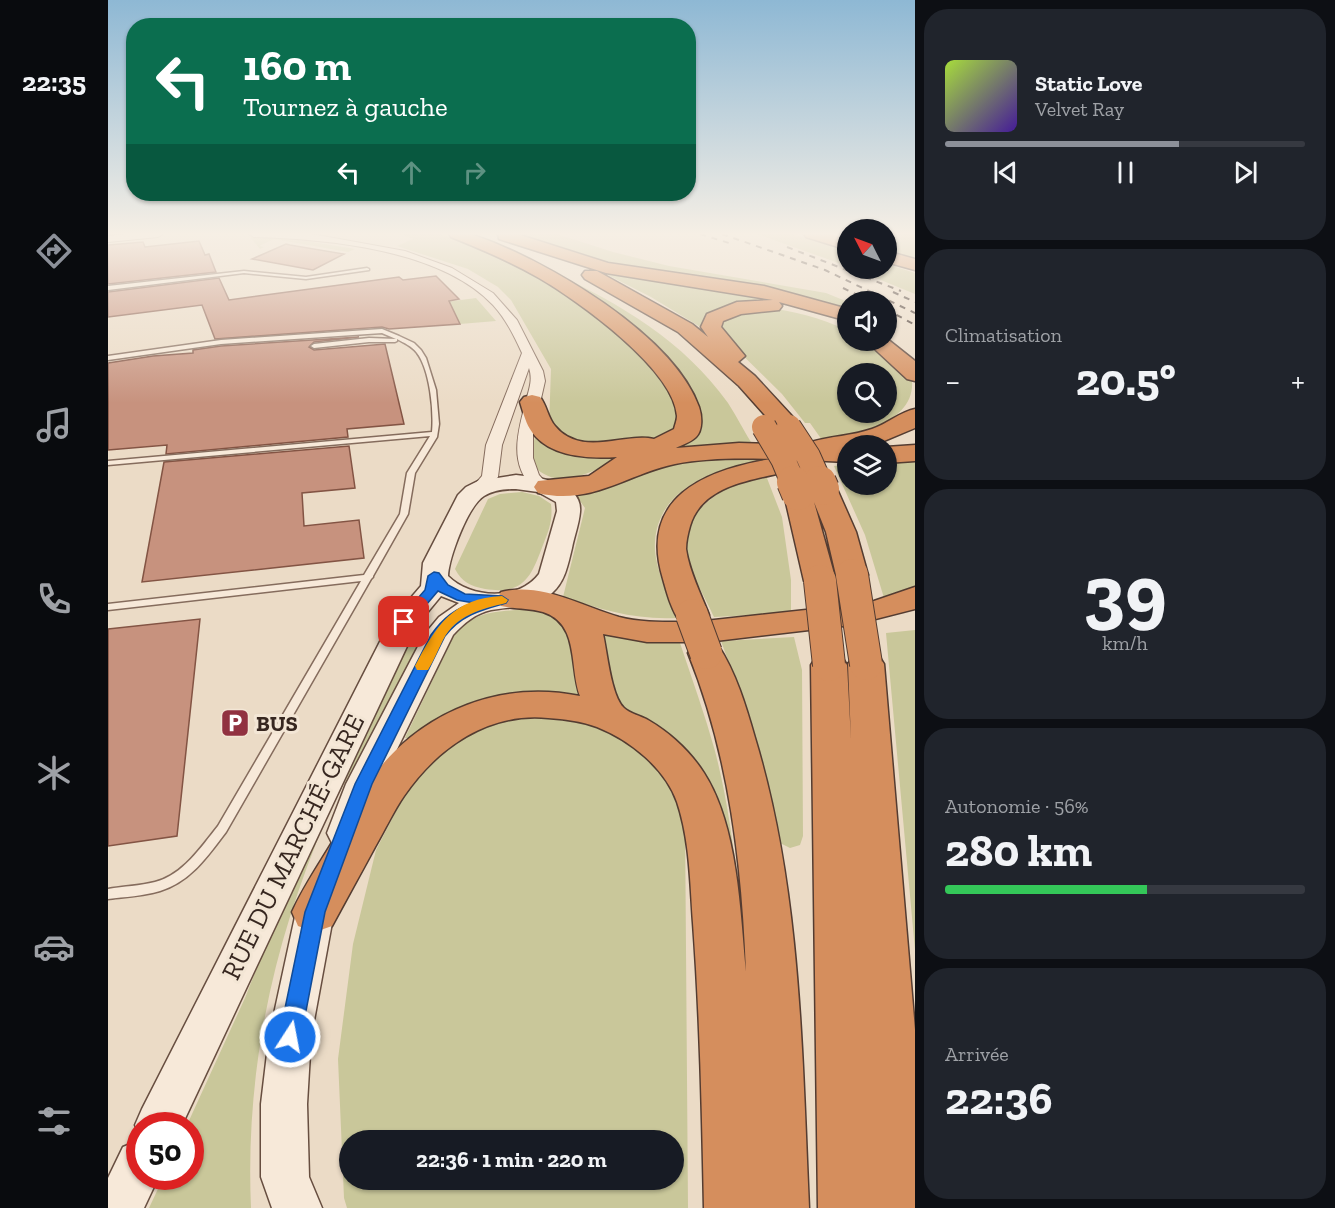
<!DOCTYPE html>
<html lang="fr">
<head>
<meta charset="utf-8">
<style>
  :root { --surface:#171b24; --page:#20242c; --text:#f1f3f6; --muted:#9ea1a6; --line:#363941; --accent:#8c9099 }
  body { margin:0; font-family:"Zilla Slab",serif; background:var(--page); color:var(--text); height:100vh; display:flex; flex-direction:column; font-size:22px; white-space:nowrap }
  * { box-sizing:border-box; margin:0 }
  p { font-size:20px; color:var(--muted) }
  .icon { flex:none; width:33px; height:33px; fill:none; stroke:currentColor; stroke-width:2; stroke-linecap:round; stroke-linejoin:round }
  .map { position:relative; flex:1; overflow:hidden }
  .details { display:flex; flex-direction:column; gap:9px; padding:9px; background:#0d0f14; width:420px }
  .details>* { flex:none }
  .top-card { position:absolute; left:18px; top:18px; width:570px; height:183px; border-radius:24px; box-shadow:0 2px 4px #0004; background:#0b6e4f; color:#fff; overflow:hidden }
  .needle { width:39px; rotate:312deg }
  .controls { position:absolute; left:729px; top:219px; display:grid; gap:12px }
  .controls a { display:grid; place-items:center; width:60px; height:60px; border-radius:50%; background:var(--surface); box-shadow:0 2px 4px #0004; font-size:30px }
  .speed { position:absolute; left:18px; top:1112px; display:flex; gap:12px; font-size:30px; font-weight:700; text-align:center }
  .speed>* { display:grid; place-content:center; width:78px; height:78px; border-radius:50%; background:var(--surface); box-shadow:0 2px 4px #0004; line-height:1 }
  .speed .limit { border:9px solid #d22; background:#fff; color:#111 }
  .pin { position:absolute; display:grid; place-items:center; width:51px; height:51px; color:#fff; margin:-26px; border-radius:12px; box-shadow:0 3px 9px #0006 }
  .me { position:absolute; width:66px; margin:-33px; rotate:11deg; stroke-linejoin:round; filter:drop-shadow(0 0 4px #0008) }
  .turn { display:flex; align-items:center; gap:21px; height:126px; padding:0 18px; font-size:27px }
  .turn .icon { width:78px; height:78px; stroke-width:2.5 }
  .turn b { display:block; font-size:42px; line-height:51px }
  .lanes { display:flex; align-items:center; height:57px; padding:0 18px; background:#0003; justify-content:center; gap:30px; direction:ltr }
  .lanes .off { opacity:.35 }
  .big { font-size:45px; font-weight:700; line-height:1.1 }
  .details .card { flex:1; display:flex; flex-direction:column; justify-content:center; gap:9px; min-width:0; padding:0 21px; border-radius:24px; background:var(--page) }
  .details .dial { align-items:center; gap:0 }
  .dial b { font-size:78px; line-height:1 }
  .song { display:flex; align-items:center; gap:18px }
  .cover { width:72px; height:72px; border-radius:9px; background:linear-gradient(135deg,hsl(80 70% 55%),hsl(260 70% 35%)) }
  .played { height:6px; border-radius:3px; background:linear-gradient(90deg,var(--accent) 65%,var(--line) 65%) }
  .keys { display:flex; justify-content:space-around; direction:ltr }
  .heat { display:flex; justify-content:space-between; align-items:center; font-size:33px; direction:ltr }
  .charge { height:9px; border-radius:4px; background:linear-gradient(90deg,#34c759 56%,var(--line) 0) }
  .trip { position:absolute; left:231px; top:1130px; width:345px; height:60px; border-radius:30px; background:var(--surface); box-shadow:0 2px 4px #0004; font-weight:700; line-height:60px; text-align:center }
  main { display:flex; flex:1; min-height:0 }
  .tab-bar { display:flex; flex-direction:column; width:108px; justify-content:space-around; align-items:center; background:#090b0e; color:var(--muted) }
  .tab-bar .icon { width:42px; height:42px }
  .tab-bar .on { color:var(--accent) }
  .tab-bar b { font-size:27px; color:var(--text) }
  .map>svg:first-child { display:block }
</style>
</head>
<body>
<main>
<nav class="tab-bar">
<b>22:35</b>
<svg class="icon on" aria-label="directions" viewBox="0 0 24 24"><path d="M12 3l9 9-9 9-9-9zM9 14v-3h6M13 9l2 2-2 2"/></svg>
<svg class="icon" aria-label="music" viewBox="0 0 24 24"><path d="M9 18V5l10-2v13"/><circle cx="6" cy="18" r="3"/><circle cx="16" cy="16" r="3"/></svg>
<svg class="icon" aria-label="phone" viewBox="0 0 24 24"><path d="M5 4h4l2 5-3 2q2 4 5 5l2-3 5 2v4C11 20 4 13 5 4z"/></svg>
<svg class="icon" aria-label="climate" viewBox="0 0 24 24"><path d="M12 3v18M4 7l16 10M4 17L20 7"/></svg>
<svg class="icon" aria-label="car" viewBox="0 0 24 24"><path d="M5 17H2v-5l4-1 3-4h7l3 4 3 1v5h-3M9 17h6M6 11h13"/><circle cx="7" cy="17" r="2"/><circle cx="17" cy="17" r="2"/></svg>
<svg class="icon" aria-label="filters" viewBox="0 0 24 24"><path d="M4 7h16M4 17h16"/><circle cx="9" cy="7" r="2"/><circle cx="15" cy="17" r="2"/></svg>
</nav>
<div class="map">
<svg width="807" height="1208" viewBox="0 0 807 1208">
  <rect width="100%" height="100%" fill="#ebdbc6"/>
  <!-- green -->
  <path fill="#c9c79a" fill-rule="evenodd" d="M293,234C305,234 317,233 329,234C346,236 365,247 381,254C456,287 532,335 574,408L571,428L537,443L479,445L461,441L441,426L443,369L403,300L390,287L360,269L289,246L305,239Z
    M408,234H449L505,252L561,266L718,293L740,302L739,310L686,294L500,265Z
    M649,234H683L739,251V266Z
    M778,234H807V260L779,249Z
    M142,237L198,241L247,249L240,252L166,239L151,246L156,247L152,249Z
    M779,264L807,273V294L746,269L778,268Z
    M482,266L635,290L739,316V322C697,306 645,291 602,313L594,328L543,297Z
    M445,272C512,304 576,341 620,403C629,417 637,433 646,447H572C588,436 595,425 590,405Z
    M368,298L388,321L352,324L347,314L231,316Z
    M655,308C685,310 712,318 739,330L740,340L760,341C771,351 798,369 804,381C807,426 740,435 714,440L702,423H697L674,394L616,337L611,328L612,319ZM740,374H778V412H740Z
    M428,434L511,454L508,460C483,472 450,492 426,466L425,444Z
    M593,457H649L652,461C607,469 550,488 547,542C545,565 561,597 569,618C527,620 495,610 455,597L477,508L467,494L495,490L558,464Z
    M807,459V587L776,598L757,535L726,466L739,465L740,484H778L779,462Z
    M657,473L674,517L683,580V613L606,617C599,601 583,574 579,559C568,509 619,485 657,473Z
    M414,492L431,496L443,504C445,520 441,530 435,545C423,577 416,595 377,589C362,586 354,582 347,569L380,499L392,494Z
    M420,609L437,610L461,623L478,696L343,713L301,738H297L346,635C367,610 388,612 420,609Z
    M306,625L313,629H322C303,657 291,689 275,718C256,751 235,782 219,817C165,943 137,1071 143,1208H41L56,1176H82V1125H79L137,998L180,889Z
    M807,630V950L778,633Z
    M488,632L533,640L572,643C584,679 597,715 607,751C631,844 634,941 640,1036L619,871L516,710L501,696Z
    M686,637L694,670L695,836L692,845L682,848L672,843L668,834L625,674L613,641Z
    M428,714L474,720L519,740L558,774L577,819L580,1208H239L236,1198L230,1059L245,944L268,850L306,776L337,746L379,725ZM242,1140H566V1179H242Z"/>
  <!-- building -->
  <path fill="#c7927e" stroke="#835444" stroke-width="1.5" d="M91,241L97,255L101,254L108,272L0,284V245L35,242L37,247Z
    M178,244L182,245L236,254L205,270L144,259Z
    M328,276L351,299L341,301L352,324L281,329L274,327L107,339L94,305L0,317V292L111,278L121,300L291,277L295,280Z
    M251,337L206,342L201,347L206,350L277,344L296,424L239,429L240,437L58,454L59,445L0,450V363L45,356L85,353V350L113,346Z
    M241,446L247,488L194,493L196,526L251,520L256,558L34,582L56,462Z
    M92,619L69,836L0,846V629Z"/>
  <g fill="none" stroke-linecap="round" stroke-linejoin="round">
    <!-- lane casing -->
    <g stroke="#856c5d" stroke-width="3">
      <path id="lane" d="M259,268L261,269V270L198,279L136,273L0,290V286L136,271L198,277Z
        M274,329L291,336L306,343L313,350L318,358L328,390L331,424L329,437L307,473L300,514L265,576V577L263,579L118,832C100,856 82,882 52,891C35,896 17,897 0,899V889C16,886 32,886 47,882C75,875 93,847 110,826L253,581L0,610V604L256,575L292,514L299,473L322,436L0,465V461L324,432C326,411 322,370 309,353C304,346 296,343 289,339V341L287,342H261L206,348L203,346L206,344L261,338L288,339L274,333L113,344L0,360V356L113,340Z"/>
    </g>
    <!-- street casing -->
    <g stroke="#856c5d" stroke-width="2">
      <path id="street" d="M17,234H55L50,237L0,242V236Z
        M141,234H204L297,251L344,268L385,293L409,320L435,371L437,381L425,434V458L431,475L440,485L438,488H426C400,465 410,431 418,401C421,389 425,380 421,368L394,445L390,477L376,493L370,495L362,490L374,476L378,445L414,353C406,336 398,319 385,305C332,249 219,239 146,237Z"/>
    </g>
    <!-- secondary casing -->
    <g stroke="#674e40" stroke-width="3">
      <path id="secondary" d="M720,234H740V242L721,237Z
        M408,475C429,477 475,482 472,512C471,524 466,537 464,548C460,564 457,582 444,593C426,608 404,606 383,610C368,613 355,624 345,635L272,784L250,843L237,847L224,843L219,833L238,784L316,635L331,617L351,603L333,596L309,625L74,1125H32V1136L27,1125L34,1109L282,622L313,586L315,563L350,495L358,487L370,481ZM408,489L430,492L448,502L449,511L431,574C411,601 363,599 340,576C341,557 360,506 376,496C386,490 397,489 408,489Z
        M213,878L226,883L232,894L226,912L203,1037L199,1104L201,1177L214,1208H164L153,1177V1104L161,1037L188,912L200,883Z
        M32,1140V1176H51L36,1208H0V1178L15,1147Z"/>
    </g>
    <!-- highway casing -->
    <g stroke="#543c31" stroke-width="3">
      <path id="highway" d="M341,234C350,234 360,233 368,236C438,260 566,335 591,407C594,416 595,430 588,437C583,442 574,445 568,448L631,443L701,445L703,442C723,436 744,436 764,429C779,424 792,412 807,409V428L771,443L740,446V462L675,459L682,466L678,472C644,480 594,485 582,526C580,533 578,541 578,549C581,571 593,594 601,615L597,621L744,605L766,601L807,587V609L744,625L599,642L610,645C628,673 638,706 647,738C693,890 694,1051 701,1208H596C594,1113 592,1018 585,923C582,883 582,841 569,802C557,768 522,740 489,727C473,721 456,719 440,718C380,712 329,748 296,796C285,812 277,830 267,847C253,873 238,900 224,926L207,932L190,926L184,912C197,883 216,857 232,829C244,810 255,789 269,771C318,710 394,680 472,696C461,667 472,624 435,612C421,608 407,609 393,606L389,599L393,592C434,582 473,606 511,617C530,622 552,622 572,622C563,609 559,593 555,579C530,498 596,470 663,459C631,458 598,458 567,464C519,474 483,506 430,493L426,487L430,481L481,476L509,457C480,459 439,457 422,429C417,421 415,411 412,402L416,397L424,395L432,397C439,406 440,418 447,426C473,458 517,432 546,439L566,429C567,425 569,420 569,416C566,369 469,300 431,278C403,262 373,249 343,237ZM495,634L539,642H597L586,645L580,653C621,754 634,864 638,972C632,911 630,826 596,773C582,751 562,733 540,720C533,716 521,713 516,708C503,696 499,651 495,634Z
        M390,234H409L500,263L656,286L740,309V321L671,302L674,306L671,310L633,314L615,321L613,327L637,356L630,362L647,376L694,427L690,432L681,435L672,432L631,386L570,332L477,279L474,275L477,271H489L584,324L600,337L593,327L599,314L629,302L665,300L498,273L391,239Z
        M696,234H722L740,239V250L698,237Z
        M778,251L807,259V270L778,262Z
        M778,338L807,361V381L799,379L757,340H778Z
        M807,445V461L778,463V447Z
        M715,481L725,483L729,489L748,532L760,575L755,582L744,585L733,582L728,575L718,532L706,502L728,581L723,588L712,591L701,588L696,581L676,494L680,488L690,486L702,491L705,483Z
        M758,652L771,656L776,664L807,1030V1208H710L703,665L708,657L721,653L734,657L739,665L743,740L740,664L745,656Z"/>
    </g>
    <!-- lane -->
    <use href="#lane" fill="#f7e9d9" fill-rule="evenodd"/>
    <!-- street -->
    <use href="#street" fill="#f7e9d9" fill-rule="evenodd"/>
    <!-- secondary -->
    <use href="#secondary" fill="#f7e9d9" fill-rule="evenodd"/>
    <!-- highway -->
    <use href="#highway" fill="#d58e5d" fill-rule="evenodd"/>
    <!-- rail -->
    <path stroke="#372720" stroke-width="2" stroke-dasharray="6 6" stroke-linecap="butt" d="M592,234L621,243
      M614,234L717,270L807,313
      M679,247L793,291
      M735,288L764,302
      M785,292L807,302
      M778,309L807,325"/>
    <!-- highway-bridge-far1 casing -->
    <g stroke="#543c31" stroke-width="26" stroke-linecap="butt">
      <path id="highway-bridge-far1" d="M656,427L675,459L685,483
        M681,427L700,456L712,483"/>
    </g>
    <!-- highway-bridge casing -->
    <g stroke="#543c31" stroke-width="34" stroke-linecap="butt">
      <path id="highway-bridge" d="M685,482L690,494
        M712,482L715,489
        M744,575L758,664
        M712,581L721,665
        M584,615L598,653"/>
    </g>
    <!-- highway-bridge-far1 -->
    <use href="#highway-bridge-far1" stroke="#d58e5d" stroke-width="24"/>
    <!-- highway-bridge -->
    <use href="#highway-bridge" stroke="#d58e5d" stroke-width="32"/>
  </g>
  <!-- sky -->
  <linearGradient id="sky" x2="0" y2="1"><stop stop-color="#8eb8d4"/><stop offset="0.58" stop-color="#f6efe5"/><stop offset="1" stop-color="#f6efe5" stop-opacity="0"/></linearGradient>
  <rect width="807" height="403" fill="url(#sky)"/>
  <!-- route -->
  <path fill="#1a73e8" stroke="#114b97" stroke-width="1.5" d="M326,572L331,573L340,585L357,594L394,596L400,600L398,603C373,610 353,615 337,636L264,784L217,912L193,1037L190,1044L182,1047L175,1044L171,1037L197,912L247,784L323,635C334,619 347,608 366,603L349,600L330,591L301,625H291L289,622L317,590L320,576Z"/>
  <!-- slow -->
  <path fill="#f59e0b" d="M394,596L400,600L398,603C373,609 348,615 335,640C330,650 326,660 320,670H309L307,666C328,626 345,598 394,596Z"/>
  <!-- icons -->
  <defs>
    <g id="parking-square" transform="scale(1.5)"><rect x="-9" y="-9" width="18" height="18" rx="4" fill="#913140" stroke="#f3e6d5"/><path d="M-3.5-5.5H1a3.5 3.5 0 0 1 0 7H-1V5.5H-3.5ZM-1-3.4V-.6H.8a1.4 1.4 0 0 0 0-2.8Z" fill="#fff"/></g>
  </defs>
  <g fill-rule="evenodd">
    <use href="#parking-square" x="127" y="723"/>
  </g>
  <g text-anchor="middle" stroke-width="6" stroke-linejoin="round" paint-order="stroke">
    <!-- poi labels -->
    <g font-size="22" font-weight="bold" fill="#372720" stroke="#f3e6d5" text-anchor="start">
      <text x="148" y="731">BUS</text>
    </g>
    <!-- near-street labels -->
    <g font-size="27" fill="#372720" stroke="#f3e6d5">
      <text transform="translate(185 847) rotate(-64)" y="9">RUE DU MARCHÉ-GARE</text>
    </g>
  </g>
</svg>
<div class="controls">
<a><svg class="needle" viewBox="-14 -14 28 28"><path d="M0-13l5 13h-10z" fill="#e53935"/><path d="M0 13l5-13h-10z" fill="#9ea1a6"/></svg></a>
<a><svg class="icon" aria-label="sound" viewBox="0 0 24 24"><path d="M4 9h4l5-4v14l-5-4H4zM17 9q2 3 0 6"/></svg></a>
<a><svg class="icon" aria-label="search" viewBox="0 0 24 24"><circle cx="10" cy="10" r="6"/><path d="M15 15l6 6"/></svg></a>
<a><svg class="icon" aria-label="layers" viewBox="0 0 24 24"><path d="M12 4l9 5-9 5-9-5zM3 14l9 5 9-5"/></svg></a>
</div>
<div class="speed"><div class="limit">50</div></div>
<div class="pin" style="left:296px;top:622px;background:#d93025"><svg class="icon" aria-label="arrive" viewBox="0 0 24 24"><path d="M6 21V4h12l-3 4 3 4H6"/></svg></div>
<svg class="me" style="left:182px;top:1037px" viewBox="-20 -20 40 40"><circle r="17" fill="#1a73e8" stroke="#fff" stroke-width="3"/><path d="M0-11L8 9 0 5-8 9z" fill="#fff"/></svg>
<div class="trip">22:36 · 1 min · 220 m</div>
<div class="top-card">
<div class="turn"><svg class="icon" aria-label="left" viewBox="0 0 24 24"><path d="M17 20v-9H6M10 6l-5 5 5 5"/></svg><div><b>160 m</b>Tournez à gauche</div></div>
<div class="lanes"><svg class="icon" aria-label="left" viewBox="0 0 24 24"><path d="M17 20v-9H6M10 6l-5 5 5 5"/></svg><svg class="icon off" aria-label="ahead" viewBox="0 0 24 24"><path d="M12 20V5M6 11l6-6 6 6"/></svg><svg class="icon off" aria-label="right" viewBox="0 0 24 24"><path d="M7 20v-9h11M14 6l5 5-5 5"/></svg></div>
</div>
</div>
<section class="details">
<div class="card">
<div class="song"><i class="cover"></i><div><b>Static Love</b><p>Velvet Ray</p></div></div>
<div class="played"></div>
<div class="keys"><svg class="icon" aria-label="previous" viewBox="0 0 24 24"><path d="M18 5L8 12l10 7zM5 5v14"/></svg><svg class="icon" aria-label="pause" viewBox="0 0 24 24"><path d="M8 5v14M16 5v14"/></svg><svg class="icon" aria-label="next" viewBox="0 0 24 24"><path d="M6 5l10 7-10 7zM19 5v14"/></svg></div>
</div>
<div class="card"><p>Climatisation</p>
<div class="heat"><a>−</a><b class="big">20.5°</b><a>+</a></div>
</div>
<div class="card dial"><b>39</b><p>km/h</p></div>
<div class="card"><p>Autonomie · 56%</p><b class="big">280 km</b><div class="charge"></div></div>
<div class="card"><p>Arrivée</p><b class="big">22:36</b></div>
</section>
</main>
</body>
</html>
